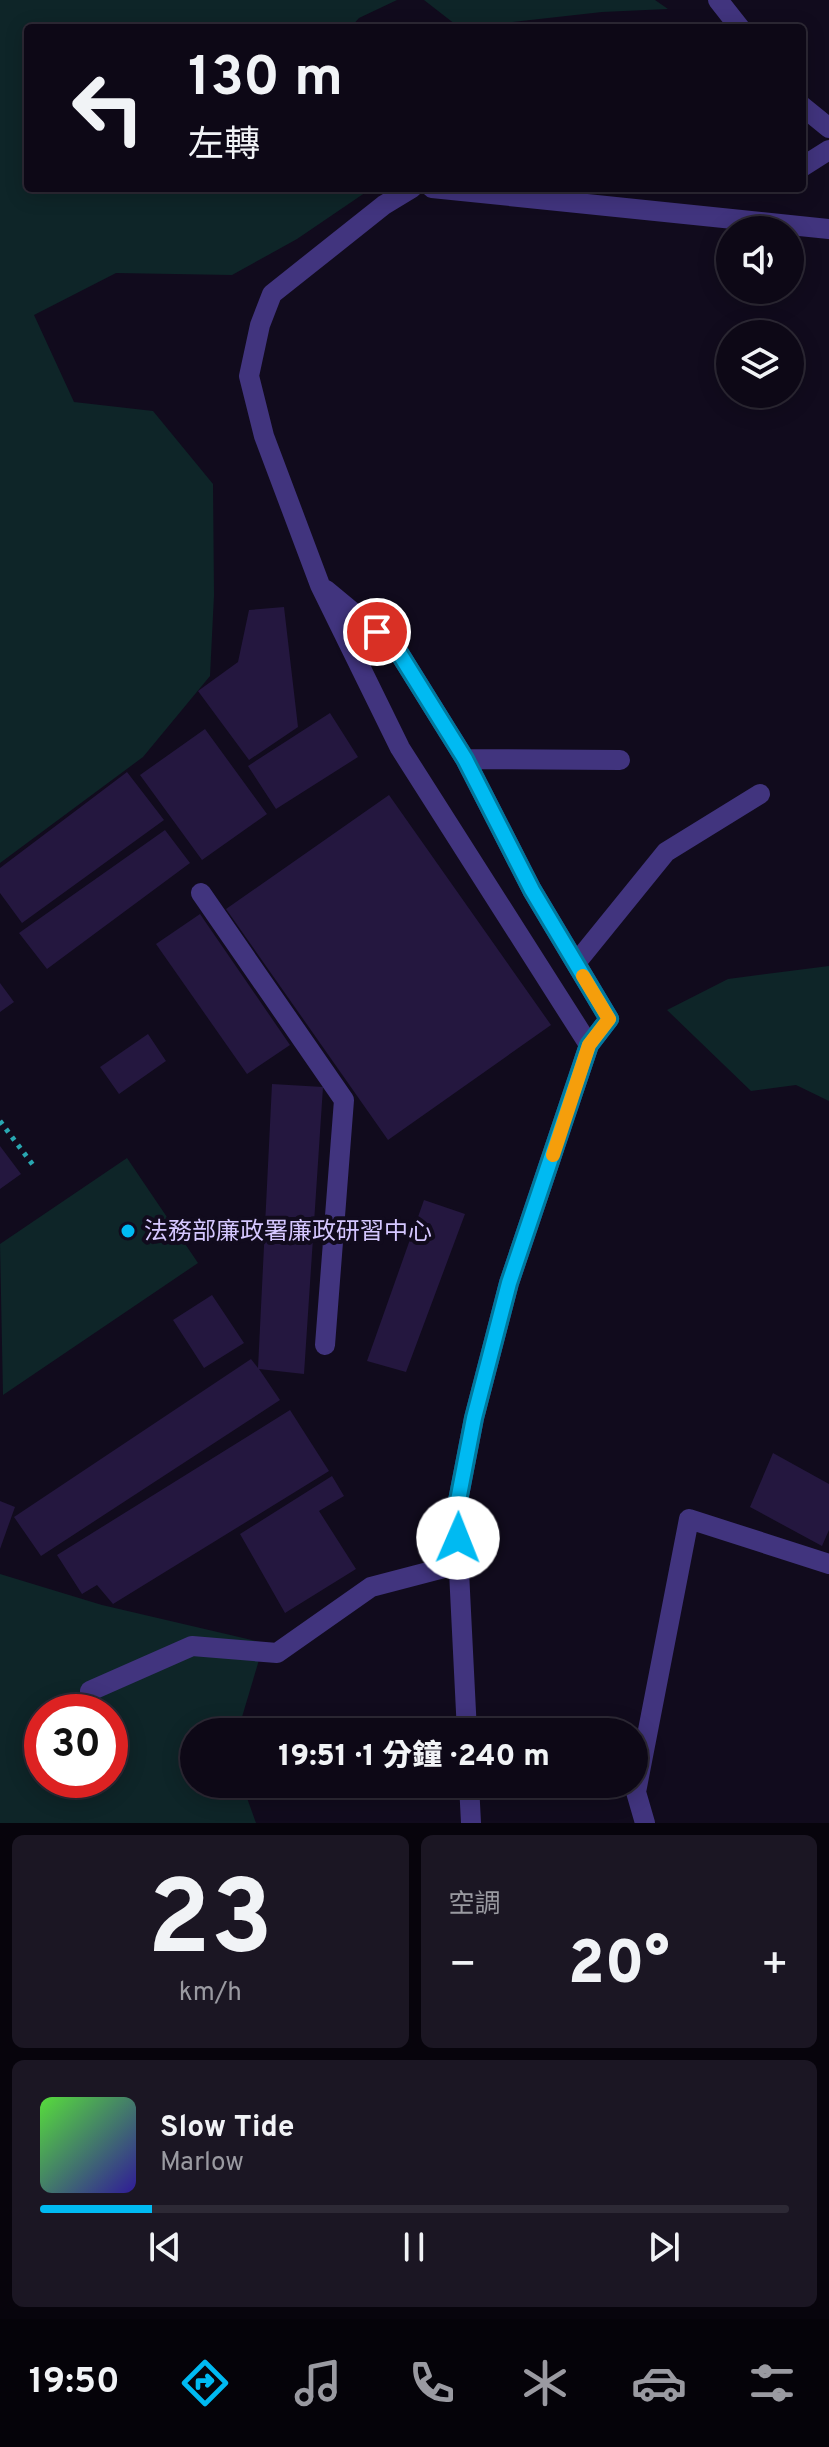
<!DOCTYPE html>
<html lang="zh-TW">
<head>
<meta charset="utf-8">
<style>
  :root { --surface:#0d0816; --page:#1b1623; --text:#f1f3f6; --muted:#9a9aa1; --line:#2d2935; --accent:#00baf2 }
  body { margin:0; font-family:Overpass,"Noto Sans TC",sans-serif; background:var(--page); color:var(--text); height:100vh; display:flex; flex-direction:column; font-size:30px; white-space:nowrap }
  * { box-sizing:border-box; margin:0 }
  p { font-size:26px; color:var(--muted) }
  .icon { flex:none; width:44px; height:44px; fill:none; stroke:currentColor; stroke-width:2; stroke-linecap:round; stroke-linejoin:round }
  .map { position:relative; height:1823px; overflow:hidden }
  .drawer { display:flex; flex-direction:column; gap:12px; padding:12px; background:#07040c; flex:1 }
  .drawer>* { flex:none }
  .hud { position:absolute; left:24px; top:24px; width:782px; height:168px; border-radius:8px; box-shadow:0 4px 20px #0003,0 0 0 2px var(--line); background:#0d0816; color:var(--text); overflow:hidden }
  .buttons { position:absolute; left:716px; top:216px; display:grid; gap:16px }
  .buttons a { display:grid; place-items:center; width:88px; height:88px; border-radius:50%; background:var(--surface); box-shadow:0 4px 20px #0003,0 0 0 2px var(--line); font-size:40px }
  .speed { position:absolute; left:24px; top:1694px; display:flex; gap:16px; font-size:40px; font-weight:700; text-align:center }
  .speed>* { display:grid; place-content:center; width:104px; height:104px; border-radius:50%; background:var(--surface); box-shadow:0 4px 20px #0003,0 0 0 2px var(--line); line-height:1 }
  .speed .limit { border:12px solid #d22; background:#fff; color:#111 }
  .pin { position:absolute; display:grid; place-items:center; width:68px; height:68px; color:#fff; margin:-34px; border:4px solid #fff; border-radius:50%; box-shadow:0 2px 8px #0007 }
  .me { position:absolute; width:88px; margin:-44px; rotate:1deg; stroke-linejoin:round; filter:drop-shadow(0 0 6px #0008) }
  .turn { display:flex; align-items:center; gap:28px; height:168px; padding:0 32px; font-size:36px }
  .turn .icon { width:104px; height:104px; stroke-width:2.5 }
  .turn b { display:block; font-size:56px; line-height:68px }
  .big { font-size:60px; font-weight:800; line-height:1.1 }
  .drawer .tile { flex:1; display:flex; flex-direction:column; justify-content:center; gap:12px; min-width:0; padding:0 28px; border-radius:12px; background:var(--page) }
  .drawer .dial { align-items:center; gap:0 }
  .dial b { font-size:104px; line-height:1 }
  .song { display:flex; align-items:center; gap:24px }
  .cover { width:96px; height:96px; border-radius:12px; background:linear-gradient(135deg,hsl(110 70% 55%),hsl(250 70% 35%)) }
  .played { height:8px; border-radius:4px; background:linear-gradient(90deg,var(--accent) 15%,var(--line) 15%) }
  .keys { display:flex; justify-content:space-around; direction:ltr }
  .heat { display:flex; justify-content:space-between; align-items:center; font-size:44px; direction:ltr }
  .drawer .tiles { flex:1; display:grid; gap:12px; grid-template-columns:1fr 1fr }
  .tile:last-child { grid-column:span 2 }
  .trip { position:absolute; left:180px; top:1718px; width:468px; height:80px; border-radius:40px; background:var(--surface); box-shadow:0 4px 20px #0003,0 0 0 2px var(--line); font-weight:800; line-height:80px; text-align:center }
  .dock { display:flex; height:128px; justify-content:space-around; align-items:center; background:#050309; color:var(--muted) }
  .dock .icon { width:56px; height:56px }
  .dock .current { color:var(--accent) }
  .dock b { font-size:36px; color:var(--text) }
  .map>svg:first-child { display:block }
</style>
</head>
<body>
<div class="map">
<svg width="829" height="1823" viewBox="0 0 829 1823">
  <rect width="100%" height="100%" fill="#110b1d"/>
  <!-- green -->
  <path fill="#0e2528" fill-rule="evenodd" d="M0,0H397L359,18L350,28H28V188H372L297,239L232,275L116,273L34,315L74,402L153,411L213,484L214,595L210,676L143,757L0,863Z
    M424,0H655L668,9L602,12L460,28Z
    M829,966V1101L796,1085L751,1091L667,1010L728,979Z
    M127,1158L198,1263L3,1395L0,1244Z
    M0,1574L102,1605L264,1643L242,1717V1732H194V1784H242L256,1823H0ZM42,1712H110V1780H42Z"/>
  <!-- building -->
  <path fill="#24173f" d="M284,607L298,727L249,760L198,691L238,662L249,610Z
    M330,713L358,757L276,809L248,766Z
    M205,729L267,814L202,860L140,775Z
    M127,772L164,820L22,923L0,893V868Z
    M389,795L551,1025L388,1140L226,909Z
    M165,830L190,863L47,969L19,933Z
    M200,914L290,1045L247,1074L156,944Z
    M0,983L14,1002L0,1012Z
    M148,1034L166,1061L119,1094L100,1067Z
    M272,1084L323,1087L304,1374L259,1369L280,1400L41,1556L14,1517L251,1359L258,1368Z
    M0,1146L21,1174L0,1189Z
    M424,1200L465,1214L406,1372L367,1361Z
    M212,1295L244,1343L204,1368L173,1320Z
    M290,1410L329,1471L113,1604L97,1585L82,1594L57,1555Z
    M773,1453L829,1484V1530L822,1546L750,1507Z
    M332,1476L344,1496L319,1511L356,1569L285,1613L240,1534Z
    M0,1501L15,1507L0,1549Z"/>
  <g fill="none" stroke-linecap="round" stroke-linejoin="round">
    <!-- path -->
    <path stroke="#29a7b1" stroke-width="5" stroke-dasharray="4 6" stroke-linecap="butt" d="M0,1121L33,1165"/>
    <!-- minor -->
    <path stroke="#41347e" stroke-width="20" d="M718,0L740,28
      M802,106L829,128
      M802,167L829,150
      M412,188L384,205L272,294L260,325L249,376L264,436L320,585L400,748L589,1045L509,1283L474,1418L456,1511L467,1732
      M432,188L829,229
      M326,590L396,648L465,759L532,890L609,1019L589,1045
      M465,759L620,760
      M201,893L344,1100L325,1345
      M576,963L666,852L760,794
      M90,1691L192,1646L277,1653L371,1587L459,1564
      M469,1784L471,1823
      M645,1823L636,1792L689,1519L829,1564"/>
  </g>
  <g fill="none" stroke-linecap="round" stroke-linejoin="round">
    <!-- route casing -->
    <g stroke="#00799d" stroke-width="20">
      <path id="route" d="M377,632L396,648L465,759L532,890L609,1019L589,1045L509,1283L474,1418L456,1511L458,1538"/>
    </g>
    <!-- route -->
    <use href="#route" stroke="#00baf2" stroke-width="14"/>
    <!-- slow -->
    <path stroke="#f59e0b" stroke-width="14" d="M553,1155L589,1045L609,1019L583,976"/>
  </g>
  <!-- markers -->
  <circle fill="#00baf2" stroke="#110b1d" stroke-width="3" cx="128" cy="1231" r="8"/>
  <g text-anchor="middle" stroke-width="8" stroke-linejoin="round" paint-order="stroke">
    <!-- poi labels -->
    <g font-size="24" fill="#d5c7ff" stroke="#110b1d" text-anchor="start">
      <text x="144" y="1239">法務部廉政署廉政研習中心</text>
    </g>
  </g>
</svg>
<div class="buttons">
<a><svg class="icon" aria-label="sound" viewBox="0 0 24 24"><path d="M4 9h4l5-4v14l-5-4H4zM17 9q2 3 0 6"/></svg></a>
<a><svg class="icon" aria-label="layers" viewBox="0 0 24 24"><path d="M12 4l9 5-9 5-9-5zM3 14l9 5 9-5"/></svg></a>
</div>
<div class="speed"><div class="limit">30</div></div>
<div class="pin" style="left:377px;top:632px;background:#d93025"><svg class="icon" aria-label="arrive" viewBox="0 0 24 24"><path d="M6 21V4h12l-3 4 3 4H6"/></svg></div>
<svg class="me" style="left:458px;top:1538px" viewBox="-20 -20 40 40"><circle r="19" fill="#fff"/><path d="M0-13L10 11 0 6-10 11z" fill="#00baf2"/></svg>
<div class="trip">19:51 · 1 分鐘 · 240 m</div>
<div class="hud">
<div class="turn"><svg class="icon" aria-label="left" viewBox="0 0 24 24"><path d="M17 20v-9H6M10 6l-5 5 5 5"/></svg><div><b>130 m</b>左轉</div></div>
</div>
</div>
<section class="drawer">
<div class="tiles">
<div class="tile dial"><b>23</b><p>km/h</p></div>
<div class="tile"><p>空調</p>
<div class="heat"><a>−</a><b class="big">20°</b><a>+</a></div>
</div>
<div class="tile">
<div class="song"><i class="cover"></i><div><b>Slow Tide</b><p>Marlow</p></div></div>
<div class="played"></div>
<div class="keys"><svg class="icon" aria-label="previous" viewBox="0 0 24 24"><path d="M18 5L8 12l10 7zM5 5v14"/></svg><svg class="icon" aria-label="pause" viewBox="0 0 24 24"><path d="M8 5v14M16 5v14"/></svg><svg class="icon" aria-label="next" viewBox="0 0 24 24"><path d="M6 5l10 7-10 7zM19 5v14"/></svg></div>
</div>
</div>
</section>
<nav class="dock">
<b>19:50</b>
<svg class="icon current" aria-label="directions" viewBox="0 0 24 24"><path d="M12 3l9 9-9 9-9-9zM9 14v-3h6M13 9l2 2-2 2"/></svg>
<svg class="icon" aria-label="music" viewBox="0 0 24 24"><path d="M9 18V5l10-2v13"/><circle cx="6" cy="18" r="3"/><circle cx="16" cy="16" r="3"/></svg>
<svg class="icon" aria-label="phone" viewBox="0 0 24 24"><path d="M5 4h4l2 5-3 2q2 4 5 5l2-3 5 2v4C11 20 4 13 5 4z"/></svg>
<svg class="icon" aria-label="climate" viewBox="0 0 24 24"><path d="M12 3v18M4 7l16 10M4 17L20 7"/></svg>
<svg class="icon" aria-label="car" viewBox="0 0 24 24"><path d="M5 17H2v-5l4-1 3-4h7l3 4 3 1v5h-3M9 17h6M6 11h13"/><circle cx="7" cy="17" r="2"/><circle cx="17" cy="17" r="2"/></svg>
<svg class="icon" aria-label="filters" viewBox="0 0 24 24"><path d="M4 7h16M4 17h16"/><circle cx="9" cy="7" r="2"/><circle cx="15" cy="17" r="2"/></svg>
</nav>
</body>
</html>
